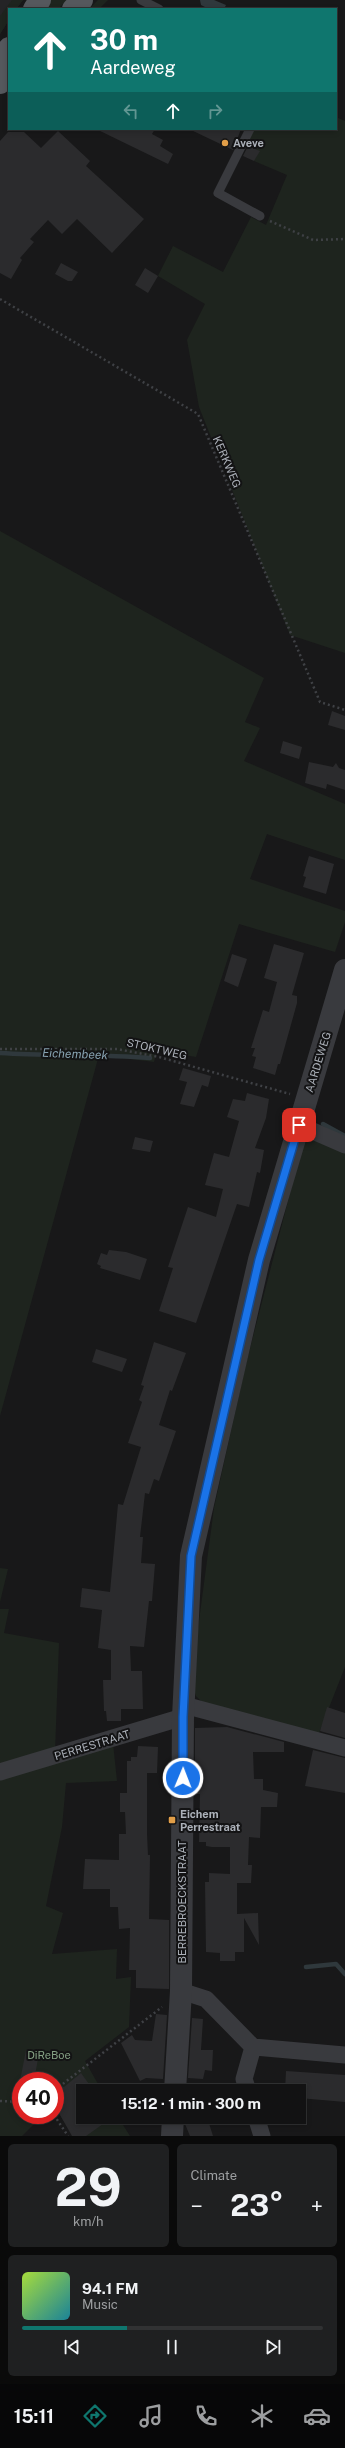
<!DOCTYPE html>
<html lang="en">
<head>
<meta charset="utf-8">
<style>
  :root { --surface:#121213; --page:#1f2021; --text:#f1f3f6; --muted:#9c9ea0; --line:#313233; --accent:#0f766e }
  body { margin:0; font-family:"Public Sans",sans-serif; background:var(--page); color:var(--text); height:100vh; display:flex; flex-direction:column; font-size:15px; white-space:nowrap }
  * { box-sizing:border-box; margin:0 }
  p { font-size:13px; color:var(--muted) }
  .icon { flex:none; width:22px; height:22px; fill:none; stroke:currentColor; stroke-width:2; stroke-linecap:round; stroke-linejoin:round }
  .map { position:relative; height:2136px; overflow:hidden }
  .details { display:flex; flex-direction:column; gap:8px; padding:8px; background:#0a0a0a; flex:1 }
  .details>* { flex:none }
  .top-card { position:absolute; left:8px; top:8px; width:329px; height:122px; border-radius:0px; box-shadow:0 2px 6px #0003,0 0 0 1px var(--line); background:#0f766e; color:#fff; overflow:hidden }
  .speed { position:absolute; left:12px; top:2072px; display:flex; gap:8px; font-size:20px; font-weight:700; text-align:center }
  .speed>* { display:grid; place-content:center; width:52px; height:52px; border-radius:50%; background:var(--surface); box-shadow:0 2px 6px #0003,0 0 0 1px var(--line); line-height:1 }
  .speed .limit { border:6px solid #d22; background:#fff; color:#111 }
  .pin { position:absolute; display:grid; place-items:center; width:34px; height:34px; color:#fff; margin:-17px; border-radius:8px; box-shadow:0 2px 6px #0006 }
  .me { position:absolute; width:44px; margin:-22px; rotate:1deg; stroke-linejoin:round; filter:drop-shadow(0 0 3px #0008) }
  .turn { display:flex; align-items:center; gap:14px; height:84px; padding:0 16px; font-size:18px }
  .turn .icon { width:52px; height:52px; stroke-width:2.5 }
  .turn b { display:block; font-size:28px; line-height:34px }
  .lanes { display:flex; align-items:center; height:38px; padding:0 16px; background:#0003; justify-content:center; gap:20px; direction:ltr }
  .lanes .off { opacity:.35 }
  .big { font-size:30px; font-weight:700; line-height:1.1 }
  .details .card { flex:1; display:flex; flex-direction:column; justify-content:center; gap:6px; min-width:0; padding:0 14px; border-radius:6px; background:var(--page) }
  .details .dial { align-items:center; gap:0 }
  .dial b { font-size:52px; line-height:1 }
  .song { display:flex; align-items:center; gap:12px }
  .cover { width:48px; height:48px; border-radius:6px; background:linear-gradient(135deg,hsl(80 70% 55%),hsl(190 70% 35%)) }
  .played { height:4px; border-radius:2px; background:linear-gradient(90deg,var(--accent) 35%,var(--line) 35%) }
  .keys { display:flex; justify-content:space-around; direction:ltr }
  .heat { display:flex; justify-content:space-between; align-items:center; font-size:22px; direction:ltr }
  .details .tiles { flex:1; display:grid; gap:8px; grid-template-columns:1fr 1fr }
  .card:last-child { grid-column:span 2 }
  .trip { position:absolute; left:76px; top:2084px; width:230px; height:40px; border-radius:0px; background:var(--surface); box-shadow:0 2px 6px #0003,0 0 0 1px var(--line); font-weight:700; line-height:40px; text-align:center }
  .tab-bar { display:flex; height:64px; justify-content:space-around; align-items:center; background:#070708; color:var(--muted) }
  .tab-bar .icon { width:28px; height:28px }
  .tab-bar .on { color:var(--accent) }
  .tab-bar b { font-size:18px; color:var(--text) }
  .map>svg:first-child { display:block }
</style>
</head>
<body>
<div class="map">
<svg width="345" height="2136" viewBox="0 0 345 2136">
  <rect width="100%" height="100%" fill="#181819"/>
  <!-- built -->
  <path fill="#242426" d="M0,0H23L16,9H9V20L0,34Z"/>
  <!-- green -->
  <path fill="#1e241e" d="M12,0H23L16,9H9V20L0,34V16Z
    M49,0H67L58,9H43Z
    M98,0H108L99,9H89Z
    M336,117L345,121V653L290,635L199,407L187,340L205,304L158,276L173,246L223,272L251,217L266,225L287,175L254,161L259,151L246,144L254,129H336Z
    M0,531L264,678L245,722L260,728L244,761L345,804V860L267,834L250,879L345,911V922L335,952L239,924L196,1057L157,1050L154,1062L99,1055L0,1416Z
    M311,1137L345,1152V1667L319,1733L203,1703L196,1696L191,1681L214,1508L245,1368L304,1139Z
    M0,1568L8,1569L0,1602Z
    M0,1609H9L4,1633L59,1643L55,1752L0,1767Z
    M113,1743L117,1781L66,1783L62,1827L46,1906L63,1913L52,1954L117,1949L116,1979L131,1977L129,2027L85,2061L102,2091H83V2117H118L130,2136H74L55,2108V2081H21V2115H43L22,2136H0V1776Z"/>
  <!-- water -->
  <path fill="#2f383c" d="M200,0H214L226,5L224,9H209L201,5Z"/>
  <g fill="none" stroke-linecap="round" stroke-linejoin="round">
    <!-- stream -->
    <path stroke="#2f383c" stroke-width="4.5" d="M0,1053C50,1056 100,1054 150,1058
      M323,1124L345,1136
      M306,1967L336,1964L345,1974"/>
  </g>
  <!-- building -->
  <path fill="#2b2b2d" d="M96,129H155L152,134L163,140L160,146L173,154L168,164Z
    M189,129H241L233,150Z
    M58,131L90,161L86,166L144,219L112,253L77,219L62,234L48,220L30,239L34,242L20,258L22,260L11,279L0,273V141L8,132H24L41,148Z
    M248,146L260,151L254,161L243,156Z
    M61,263L78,272L72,281H68L55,274Z
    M145,268L158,276L148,293L135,285Z
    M332,711L345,716V730L328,725Z
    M283,741L302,747L299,759L280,753Z
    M309,762L333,767L336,763L339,768L345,770V790L327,784L326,789L305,783Z
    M309,856L334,864L326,894L303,887L306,877L303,876Z
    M274,944L304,953L292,995L297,996V1003L280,1064H278L275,1075L253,1068L256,1057L252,1056L255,1048H251L263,1010L269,1012L277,982L264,978Z
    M232,954L247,959L238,987L224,981Z
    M183,1068L211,1076L208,1087L202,1085L194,1107L180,1104L187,1082L179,1080Z
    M247,1093L269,1099L266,1118L255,1148L264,1150L260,1173L257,1172L249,1207L237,1204L196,1323L159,1311L173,1268L168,1267L188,1207L216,1217L223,1189L205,1185L214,1153L229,1157L239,1121L227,1117L233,1099L245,1101Z
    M135,1137L153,1141L150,1152L132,1149Z
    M109,1250L126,1252L147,1259L140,1280L100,1268L101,1266L97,1264L101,1253L107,1255Z
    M154,1342L186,1353L172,1391L170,1390L159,1425L176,1431L159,1481L154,1479L149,1494L145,1493L140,1537H143L141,1563L155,1564L152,1601H149L144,1647L130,1646L131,1671H142L143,1709H121V1721H107L106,1711H104L103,1680H111V1650L98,1648L102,1610L80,1607L82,1588L110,1592L118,1504L123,1505L141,1447L128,1443L142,1402L139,1400L144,1386L141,1385Z
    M96,1349L127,1359L122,1372L92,1362Z
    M327,1707L345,1713V1738L320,1731Z
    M227,1727L284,1742V1752H253L254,1779H263V1790L278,1793L277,1807H261L260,1838L249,1837L248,1865H252L251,1883H237V1914L258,1913L259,1945L244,1918V1952H235V1961H220V1953L206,1952L205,1882H209V1873L230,1874V1847H212L206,1846V1842H199L200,1794H195V1728Z
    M138,1746L158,1747L157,1773H147V1834L148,1855H150L149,1919L169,1920V1989L136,1988V1970H129L130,1928L119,1929L118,1907H110V1889H83L85,1859L119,1860V1834H126L125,1812H120V1793H127V1761H131V1757H137Z
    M313,1750L345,1758V1793L305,1786Z
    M156,2014L167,2015L163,2079L146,2078L140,2081L121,2043L132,2035L135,2040L152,2041Z
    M192,2018L203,2019L201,2050H213L212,2071L205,2070L203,2079L188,2078Z
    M26,2050L39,2053L34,2081H20Z
    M286,2071L345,2075V2102L299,2098V2091H285Z
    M81,2073L94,2091H83V2117H98L103,2124L86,2136H72L55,2106V2085L64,2087Z
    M185,2117H207L213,2136H190L185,2124Z"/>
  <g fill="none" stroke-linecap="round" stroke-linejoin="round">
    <!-- path -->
    <path stroke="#3f4145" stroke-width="2.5" stroke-dasharray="2 3" stroke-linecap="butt" d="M270,221L313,240L345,239
      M0,299L198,414L320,702L345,710
      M0,1049H117L159,1057L290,1094
      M55,2090L162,2007
      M0,2101L21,2102
      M54,2115L68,2136"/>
    <!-- service -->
    <path stroke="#393a3e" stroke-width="9" d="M141,0L159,9
      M250,129L218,193L260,216"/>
    <!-- minor -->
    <path stroke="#393a3e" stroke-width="17" d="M299,1125L345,1145
      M184,1705L345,1748
      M0,1772L183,1717
      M181,1991L206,1999L253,2047L345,2055
      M248,2091L244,2079L253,2047
      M256,2117L262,2136"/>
    <!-- tertiary -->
    <path stroke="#393a3e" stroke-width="22" d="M175,2091L181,1991L183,1717L191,1556L259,1260L345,970
      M172,2136L173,2117"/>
    <!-- primary -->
    <path stroke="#55585d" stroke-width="22" d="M34,9L40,0
      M73,9L82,0
      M0,62L9,48
      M0,83L9,74"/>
  </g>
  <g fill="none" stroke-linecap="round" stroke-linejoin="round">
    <!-- route casing -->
    <g stroke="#114b97" stroke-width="10">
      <path id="route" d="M183,1778V1717L191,1556L259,1260L299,1125"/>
    </g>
    <!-- route -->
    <use href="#route" stroke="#1a73e8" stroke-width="7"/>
  </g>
  <!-- markers -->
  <g fill="#e19e48" stroke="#131314" stroke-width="1.5">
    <circle cx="225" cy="143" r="4"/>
    <rect x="168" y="1816" width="8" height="8" rx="2"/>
  </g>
  <g text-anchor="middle" stroke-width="4" stroke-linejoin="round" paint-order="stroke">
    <!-- poi labels -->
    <g font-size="11" font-weight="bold" fill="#abb0b8" stroke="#131314" text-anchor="start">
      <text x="233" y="147">Aveve</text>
      <text x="180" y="1818">Eichem<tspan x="180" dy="13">Perrestraat</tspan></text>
    </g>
    <!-- street labels -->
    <g font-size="11" fill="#abb0b8" stroke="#131314">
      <text transform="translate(227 462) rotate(67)" y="4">KERKWEG</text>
      <text transform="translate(157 1049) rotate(13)" y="4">STOKTWEG</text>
      <text transform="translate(318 1062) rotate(-73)" y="4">AARDEWEG</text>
      <text transform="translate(92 1745) rotate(-17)" y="4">PERRESTRAAT</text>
      <text transform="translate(182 1902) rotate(-90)" y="4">BERREBROECKSTRAAT</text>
    </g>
    <!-- park labels -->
    <g font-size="11" fill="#85a184" stroke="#131314">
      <text x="49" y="2059">DiReBoe</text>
    </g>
    <!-- water labels -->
    <g font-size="12" font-style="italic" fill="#85a0af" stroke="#131314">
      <text transform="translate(75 1054) rotate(2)" y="4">Eichembeek</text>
    </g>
  </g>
</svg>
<div class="speed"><div class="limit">40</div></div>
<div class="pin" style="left:299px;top:1125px;background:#d93025"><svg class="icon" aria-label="arrive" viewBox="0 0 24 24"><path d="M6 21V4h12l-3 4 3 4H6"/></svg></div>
<svg class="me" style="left:183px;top:1778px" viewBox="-20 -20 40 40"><circle r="17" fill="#1a73e8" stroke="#fff" stroke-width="3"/><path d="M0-11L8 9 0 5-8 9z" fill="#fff"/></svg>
<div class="trip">15:12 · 1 min · 300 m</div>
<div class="top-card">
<div class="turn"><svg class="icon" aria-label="ahead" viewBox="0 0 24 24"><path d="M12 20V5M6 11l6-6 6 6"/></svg><div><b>30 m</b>Aardeweg</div></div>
<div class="lanes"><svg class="icon off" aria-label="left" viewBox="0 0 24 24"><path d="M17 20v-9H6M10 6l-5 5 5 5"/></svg><svg class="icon" aria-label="ahead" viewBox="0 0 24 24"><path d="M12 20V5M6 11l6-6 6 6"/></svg><svg class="icon off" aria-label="right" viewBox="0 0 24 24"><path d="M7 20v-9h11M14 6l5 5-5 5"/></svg></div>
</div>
</div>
<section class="details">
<div class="tiles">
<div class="card dial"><b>29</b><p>km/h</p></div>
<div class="card"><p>Climate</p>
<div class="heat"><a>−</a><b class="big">23°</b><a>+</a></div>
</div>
<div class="card">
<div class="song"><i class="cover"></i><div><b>94.1 FM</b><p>Music</p></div></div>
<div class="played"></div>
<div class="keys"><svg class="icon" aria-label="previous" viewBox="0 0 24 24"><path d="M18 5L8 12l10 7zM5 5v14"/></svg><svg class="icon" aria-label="pause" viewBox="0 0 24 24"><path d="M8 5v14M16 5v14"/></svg><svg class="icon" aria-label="next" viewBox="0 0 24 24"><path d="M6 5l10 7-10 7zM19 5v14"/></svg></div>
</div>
</div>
</section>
<nav class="tab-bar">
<b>15:11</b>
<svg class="icon on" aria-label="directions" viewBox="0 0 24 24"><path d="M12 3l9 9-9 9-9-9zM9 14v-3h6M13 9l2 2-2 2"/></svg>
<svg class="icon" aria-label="music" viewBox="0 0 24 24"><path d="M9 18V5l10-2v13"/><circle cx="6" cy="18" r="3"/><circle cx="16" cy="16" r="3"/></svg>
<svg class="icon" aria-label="phone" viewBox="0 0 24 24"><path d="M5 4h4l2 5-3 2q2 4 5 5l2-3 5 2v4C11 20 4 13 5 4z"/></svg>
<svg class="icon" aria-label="climate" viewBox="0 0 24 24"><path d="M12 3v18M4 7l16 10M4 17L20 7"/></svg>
<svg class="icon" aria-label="car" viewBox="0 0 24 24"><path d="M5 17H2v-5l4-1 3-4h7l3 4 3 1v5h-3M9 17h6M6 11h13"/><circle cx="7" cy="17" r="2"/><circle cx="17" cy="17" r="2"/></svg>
</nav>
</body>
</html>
